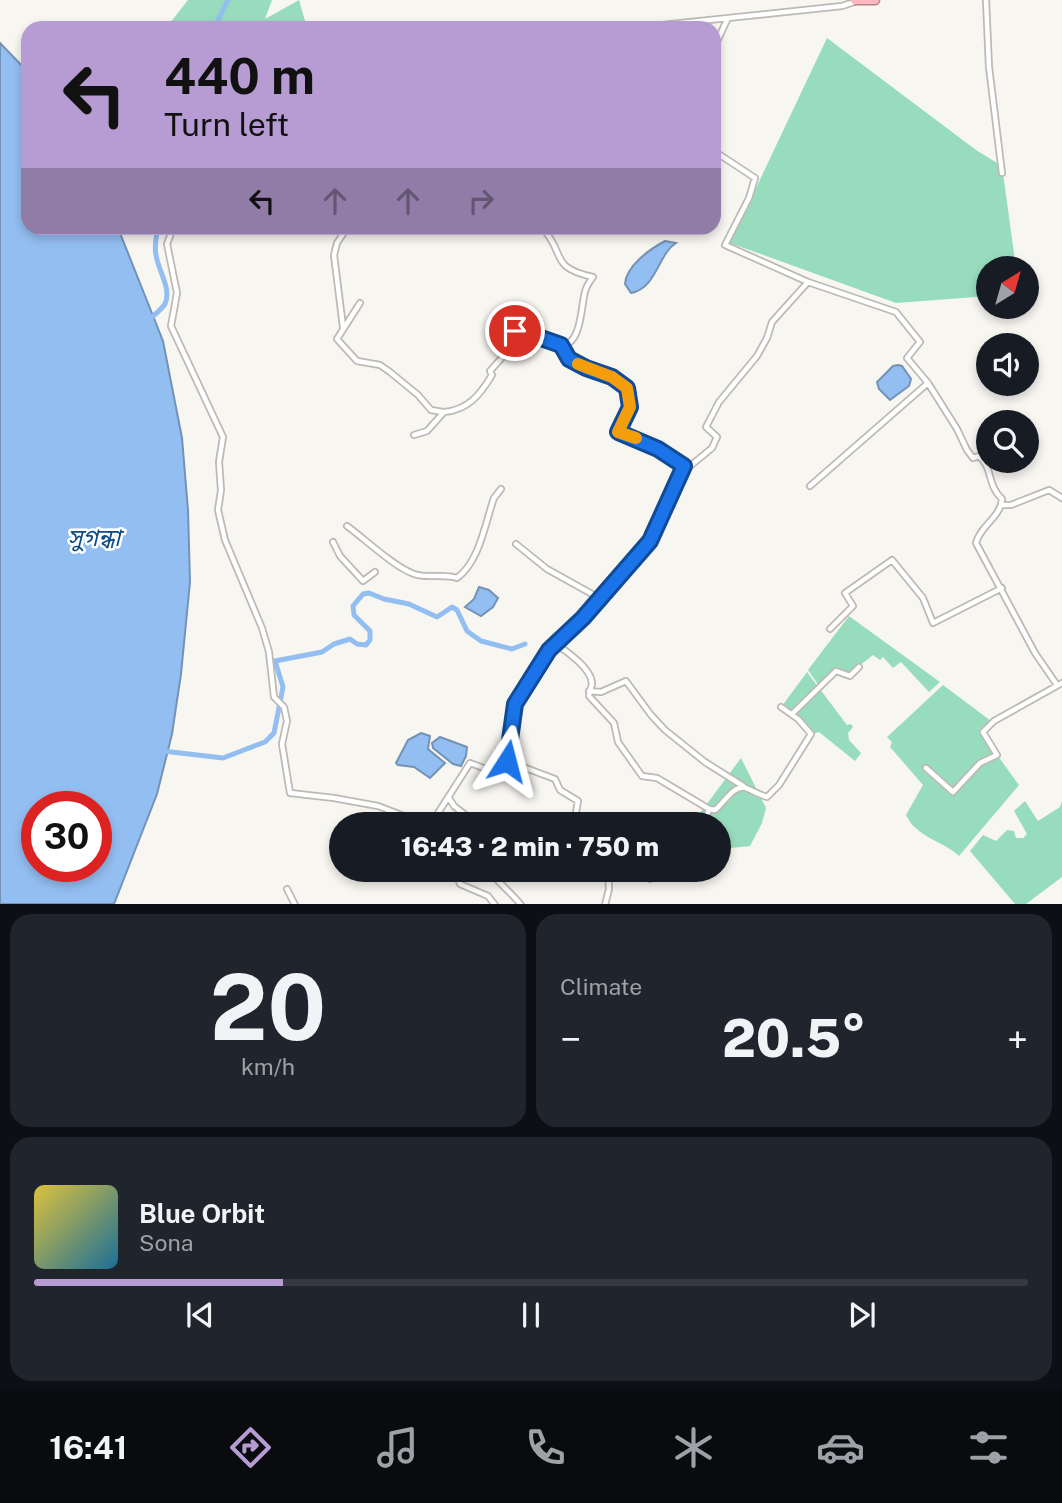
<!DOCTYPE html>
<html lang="en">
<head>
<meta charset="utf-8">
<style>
  :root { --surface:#171b24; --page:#20242c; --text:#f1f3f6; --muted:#9ea1a6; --line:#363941; --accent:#b69cd2 }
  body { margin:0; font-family:"Public Sans","Noto Sans Bengali",sans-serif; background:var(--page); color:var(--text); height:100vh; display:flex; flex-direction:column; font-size:26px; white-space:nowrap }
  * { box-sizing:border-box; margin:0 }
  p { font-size:23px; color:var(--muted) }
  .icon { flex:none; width:38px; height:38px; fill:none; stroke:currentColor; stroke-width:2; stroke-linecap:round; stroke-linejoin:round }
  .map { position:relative; height:904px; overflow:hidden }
  .details { display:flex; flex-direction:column; gap:10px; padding:10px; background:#0d0f14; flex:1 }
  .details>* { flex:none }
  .guide { position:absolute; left:21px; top:21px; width:700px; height:214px; border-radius:21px; box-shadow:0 4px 10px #0003; background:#b69cd2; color:#111; overflow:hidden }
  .needle { width:46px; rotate:37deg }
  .buttons { position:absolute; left:976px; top:256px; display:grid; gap:14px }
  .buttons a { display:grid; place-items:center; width:63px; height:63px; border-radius:50%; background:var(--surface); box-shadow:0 4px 10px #0003; font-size:35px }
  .speed { position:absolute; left:21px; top:791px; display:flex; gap:14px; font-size:35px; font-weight:700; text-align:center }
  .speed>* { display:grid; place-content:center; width:91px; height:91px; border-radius:50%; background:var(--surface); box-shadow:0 4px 10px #0003; line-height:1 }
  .speed .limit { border:10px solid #d22; background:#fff; color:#111 }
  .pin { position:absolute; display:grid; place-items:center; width:60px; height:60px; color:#fff; margin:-30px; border:4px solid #fff; border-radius:50%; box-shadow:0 2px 7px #0007 }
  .me { position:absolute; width:77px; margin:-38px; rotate:9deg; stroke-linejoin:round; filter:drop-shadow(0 0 5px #0008) }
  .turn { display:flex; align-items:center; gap:24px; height:147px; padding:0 28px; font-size:32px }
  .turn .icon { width:91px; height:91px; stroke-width:2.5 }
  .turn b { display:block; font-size:49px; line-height:60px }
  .lanes { display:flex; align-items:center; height:66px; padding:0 28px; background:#0003; justify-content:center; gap:35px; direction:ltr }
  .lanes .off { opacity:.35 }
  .big { font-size:52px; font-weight:800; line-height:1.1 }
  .details .widget { flex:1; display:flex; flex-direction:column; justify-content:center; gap:10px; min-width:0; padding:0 24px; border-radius:21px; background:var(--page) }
  .details .dial { align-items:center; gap:0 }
  .dial b { font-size:91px; line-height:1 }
  .song { display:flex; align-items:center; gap:21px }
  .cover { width:84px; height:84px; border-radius:10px; background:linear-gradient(135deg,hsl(50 70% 55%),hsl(200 70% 35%)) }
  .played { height:7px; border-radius:4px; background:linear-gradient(90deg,var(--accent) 25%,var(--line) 25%) }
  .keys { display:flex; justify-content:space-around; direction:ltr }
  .heat { display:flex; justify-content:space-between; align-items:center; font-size:38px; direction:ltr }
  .details .tiles { flex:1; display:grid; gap:10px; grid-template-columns:1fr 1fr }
  .widget:last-child { grid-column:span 2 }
  .trip { position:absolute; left:329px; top:812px; width:402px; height:70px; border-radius:35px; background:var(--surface); box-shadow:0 4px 10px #0003; font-weight:800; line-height:70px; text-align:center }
  .menu { display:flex; height:112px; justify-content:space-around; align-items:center; background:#090b0e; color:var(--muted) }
  .menu .icon { width:49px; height:49px }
  .menu .current { color:var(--accent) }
  .menu b { font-size:32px; color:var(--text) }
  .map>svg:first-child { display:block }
</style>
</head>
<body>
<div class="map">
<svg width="1062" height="905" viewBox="0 0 1062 905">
  <rect width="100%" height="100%" fill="#f8f6f1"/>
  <!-- green -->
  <path fill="#97ddbd" d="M188,0H272L265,19L299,0L307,28H166Z
    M827,38L976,150L1002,166L1016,268H989V296L896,303L730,243Z
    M849,616L940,682L929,692L901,662L893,668L883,657L880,660L873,655L849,674L837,668L819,686L808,670Z
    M807,672L847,725L851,724L853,727L848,733L849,740L861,753L855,761L819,732L812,734L782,706Z
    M943,685L991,721L979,730L1019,785L959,856C943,841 916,837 906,815L923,785L890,747L892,742L887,737Z
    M741,758L766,808L762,823L750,846L721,849L719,824H692Z
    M1025,801L1038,821L1060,807L1062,801V877L1026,904H1015L970,851L983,835L996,841L1007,830L1014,831L1016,838H1023L1027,834L1014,811Z"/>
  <!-- water -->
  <path fill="#93bef1" stroke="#7492b5" stroke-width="2" fill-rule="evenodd" d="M0,43L28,72V228H118L163,341L182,438L188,510L190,582L181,674L172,734L157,794L114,904H0ZM37,807H96V866H37Z
    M665,241L676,243C658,254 657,288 631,293L625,284C626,266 650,249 665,241Z
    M898,365L902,366L911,379L909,386L890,400L879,389L877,382L893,366Z
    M479,587L489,590L498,598L493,607L481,616L465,607L474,599Z
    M421,733L430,736L428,749L445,763L430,778L414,767L398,765L396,763L408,740Z
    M440,737L467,747L466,756L461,766L453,764L433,748L432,743Z"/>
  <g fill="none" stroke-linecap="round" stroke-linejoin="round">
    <!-- canal -->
    <path stroke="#93bef1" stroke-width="5" d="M214,28L228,0
      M149,320C154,315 161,310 165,304C172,289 158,270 156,255C154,246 156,237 158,228
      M163,751L223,758L265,742L274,733L283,687L275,661L322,652L334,644L350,639L357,644L366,645L370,640V631L354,615L353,606L363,594L369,593L384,599L409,604L437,617L452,607L457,610L467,631L481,641L512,649L525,644"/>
    <!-- street casing -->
    <g stroke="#bdbab6" stroke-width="8">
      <path id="street" d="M986,0L989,67L1002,173
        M633,28L842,6L857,1
        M714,48L727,20
        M173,228L167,244L177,293L171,326L223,437L219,462L221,490L218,510L225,540L262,628L269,652L274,697L284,707L287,721L282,744L290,793L334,798L378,806L425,824
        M808,282L896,312L920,342L907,358L928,383L810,486
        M360,303L337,339L357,361L380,365L390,372L418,395L431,410L443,412
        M343,327L334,255L337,243L347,228
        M561,345C579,374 603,368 627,388L630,406L618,432L658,449L684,466L650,541L583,618L549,650L515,704L507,761L555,779L560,790L578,801L574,824
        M928,383L957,429L967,450L973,458L979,456C993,468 987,485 1002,499C1001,517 980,526 976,543L1035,653L1057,685
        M414,435L427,431L444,412C468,410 480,395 492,375L490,371L507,352C507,344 511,334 518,330C529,333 550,345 561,345C582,346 581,304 585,292C586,286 590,281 593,277C548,267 567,254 542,228
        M684,466L689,467L712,448L717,437L706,427L719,402L757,356L767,338L772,322L808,282L725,245L749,198L755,178L714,151
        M1002,505H1011L1049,490L1062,498
        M347,526C365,539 394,567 414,574C428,579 443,573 457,578C480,561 485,523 494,498L501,489
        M333,542L340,556L363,581L375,572
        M516,544L547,569L601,599
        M830,629L853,606L845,593L892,560L923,598L933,623L1002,588
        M555,644C567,651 592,669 592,684C591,688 589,692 589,696L614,723L618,742L642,776L657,778L709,809
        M589,691L601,692L626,681L651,715L665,730L705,762L743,786
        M792,714L836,671L850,676L859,667
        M926,768L953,792L980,763L997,755L983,732L994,721L1062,683
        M449,798L454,806L477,824
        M431,824L470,763L497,773L507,761
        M704,824L709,809L715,810C724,803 734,784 746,788C753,791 760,795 767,797L779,785L811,734L798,719L781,707
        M455,870L460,884L488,896L495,905
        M489,870C498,883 511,892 521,905
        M640,874L650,879L659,870
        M287,889L295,905
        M605,905L609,889L608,870"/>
    </g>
    <!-- highway casing -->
    <g stroke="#b4868a" stroke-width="11">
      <path id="highway" d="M855,0H875"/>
    </g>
    <!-- street -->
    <use href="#street" stroke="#fff" stroke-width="4.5"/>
    <!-- highway -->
    <use href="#highway" stroke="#feb7bf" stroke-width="8"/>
  </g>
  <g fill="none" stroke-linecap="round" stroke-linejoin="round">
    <!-- route casing -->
    <g stroke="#114b97" stroke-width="18">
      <path id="route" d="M507,761L515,704L549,650L583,618L650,541L684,466L658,449L618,432L630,407L627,388L612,377L586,368L569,359L561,345L518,330L515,331"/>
    </g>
    <!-- route -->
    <use href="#route" stroke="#1a73e8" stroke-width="12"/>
    <!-- slow -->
    <path stroke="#f59e0b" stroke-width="12" d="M578,364L612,377L627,388L630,407L618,432L636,438"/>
  </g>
  <g text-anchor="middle" stroke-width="5" stroke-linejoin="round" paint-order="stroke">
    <!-- water labels -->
    <g font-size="24" font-style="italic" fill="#0e4b87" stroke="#fff">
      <text x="94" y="546">সুগন্ধা</text>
    </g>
  </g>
</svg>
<div class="buttons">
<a><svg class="needle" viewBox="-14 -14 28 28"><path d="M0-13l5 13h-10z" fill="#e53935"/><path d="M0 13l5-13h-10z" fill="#9ea1a6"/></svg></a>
<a><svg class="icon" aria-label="sound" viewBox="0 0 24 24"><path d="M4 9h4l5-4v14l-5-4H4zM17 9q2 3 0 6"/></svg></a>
<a><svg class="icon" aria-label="search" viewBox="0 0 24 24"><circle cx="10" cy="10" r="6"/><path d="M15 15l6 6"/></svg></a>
</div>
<div class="speed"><div class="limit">30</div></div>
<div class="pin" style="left:515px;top:331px;background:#d93025"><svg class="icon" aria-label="arrive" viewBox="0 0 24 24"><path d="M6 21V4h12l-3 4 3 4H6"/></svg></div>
<svg class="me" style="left:507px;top:761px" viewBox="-20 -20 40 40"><path d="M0-17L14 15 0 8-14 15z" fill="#1a73e8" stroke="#fff" stroke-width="4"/></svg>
<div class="trip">16:43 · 2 min · 750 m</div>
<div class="guide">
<div class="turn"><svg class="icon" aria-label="left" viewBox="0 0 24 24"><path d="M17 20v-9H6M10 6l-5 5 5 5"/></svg><div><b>440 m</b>Turn left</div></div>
<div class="lanes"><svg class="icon" aria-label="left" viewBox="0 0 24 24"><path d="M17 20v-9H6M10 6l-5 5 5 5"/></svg><svg class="icon off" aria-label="ahead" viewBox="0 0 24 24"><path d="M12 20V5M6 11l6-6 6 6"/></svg><svg class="icon off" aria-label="ahead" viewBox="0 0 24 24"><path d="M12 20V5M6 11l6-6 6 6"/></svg><svg class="icon off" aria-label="right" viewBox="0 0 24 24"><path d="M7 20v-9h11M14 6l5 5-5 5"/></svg></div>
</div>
</div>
<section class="details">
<div class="tiles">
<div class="widget dial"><b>20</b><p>km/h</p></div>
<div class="widget"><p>Climate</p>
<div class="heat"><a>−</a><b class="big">20.5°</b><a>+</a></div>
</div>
<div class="widget">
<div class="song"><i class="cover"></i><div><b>Blue Orbit</b><p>Sona</p></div></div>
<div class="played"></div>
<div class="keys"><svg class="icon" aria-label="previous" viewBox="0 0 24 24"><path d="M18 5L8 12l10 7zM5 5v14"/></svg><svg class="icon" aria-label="pause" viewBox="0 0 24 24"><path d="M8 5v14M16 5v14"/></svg><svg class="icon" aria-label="next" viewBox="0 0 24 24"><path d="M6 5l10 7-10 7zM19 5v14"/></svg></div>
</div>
</div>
</section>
<nav class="menu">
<b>16:41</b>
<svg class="icon current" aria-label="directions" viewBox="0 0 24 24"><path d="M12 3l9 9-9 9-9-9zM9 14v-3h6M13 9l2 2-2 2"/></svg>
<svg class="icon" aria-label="music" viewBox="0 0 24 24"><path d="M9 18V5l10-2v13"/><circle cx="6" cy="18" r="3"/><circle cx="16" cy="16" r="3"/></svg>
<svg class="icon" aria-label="phone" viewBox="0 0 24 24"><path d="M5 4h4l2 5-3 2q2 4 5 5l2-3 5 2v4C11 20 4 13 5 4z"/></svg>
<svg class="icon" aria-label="climate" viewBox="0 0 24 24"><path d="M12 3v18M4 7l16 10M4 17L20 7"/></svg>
<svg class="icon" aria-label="car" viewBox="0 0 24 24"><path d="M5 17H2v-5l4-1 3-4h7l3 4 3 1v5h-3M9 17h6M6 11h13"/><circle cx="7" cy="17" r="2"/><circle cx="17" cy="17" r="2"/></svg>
<svg class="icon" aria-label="filters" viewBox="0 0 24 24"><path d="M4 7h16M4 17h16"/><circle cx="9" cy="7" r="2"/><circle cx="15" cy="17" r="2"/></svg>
</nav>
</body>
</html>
